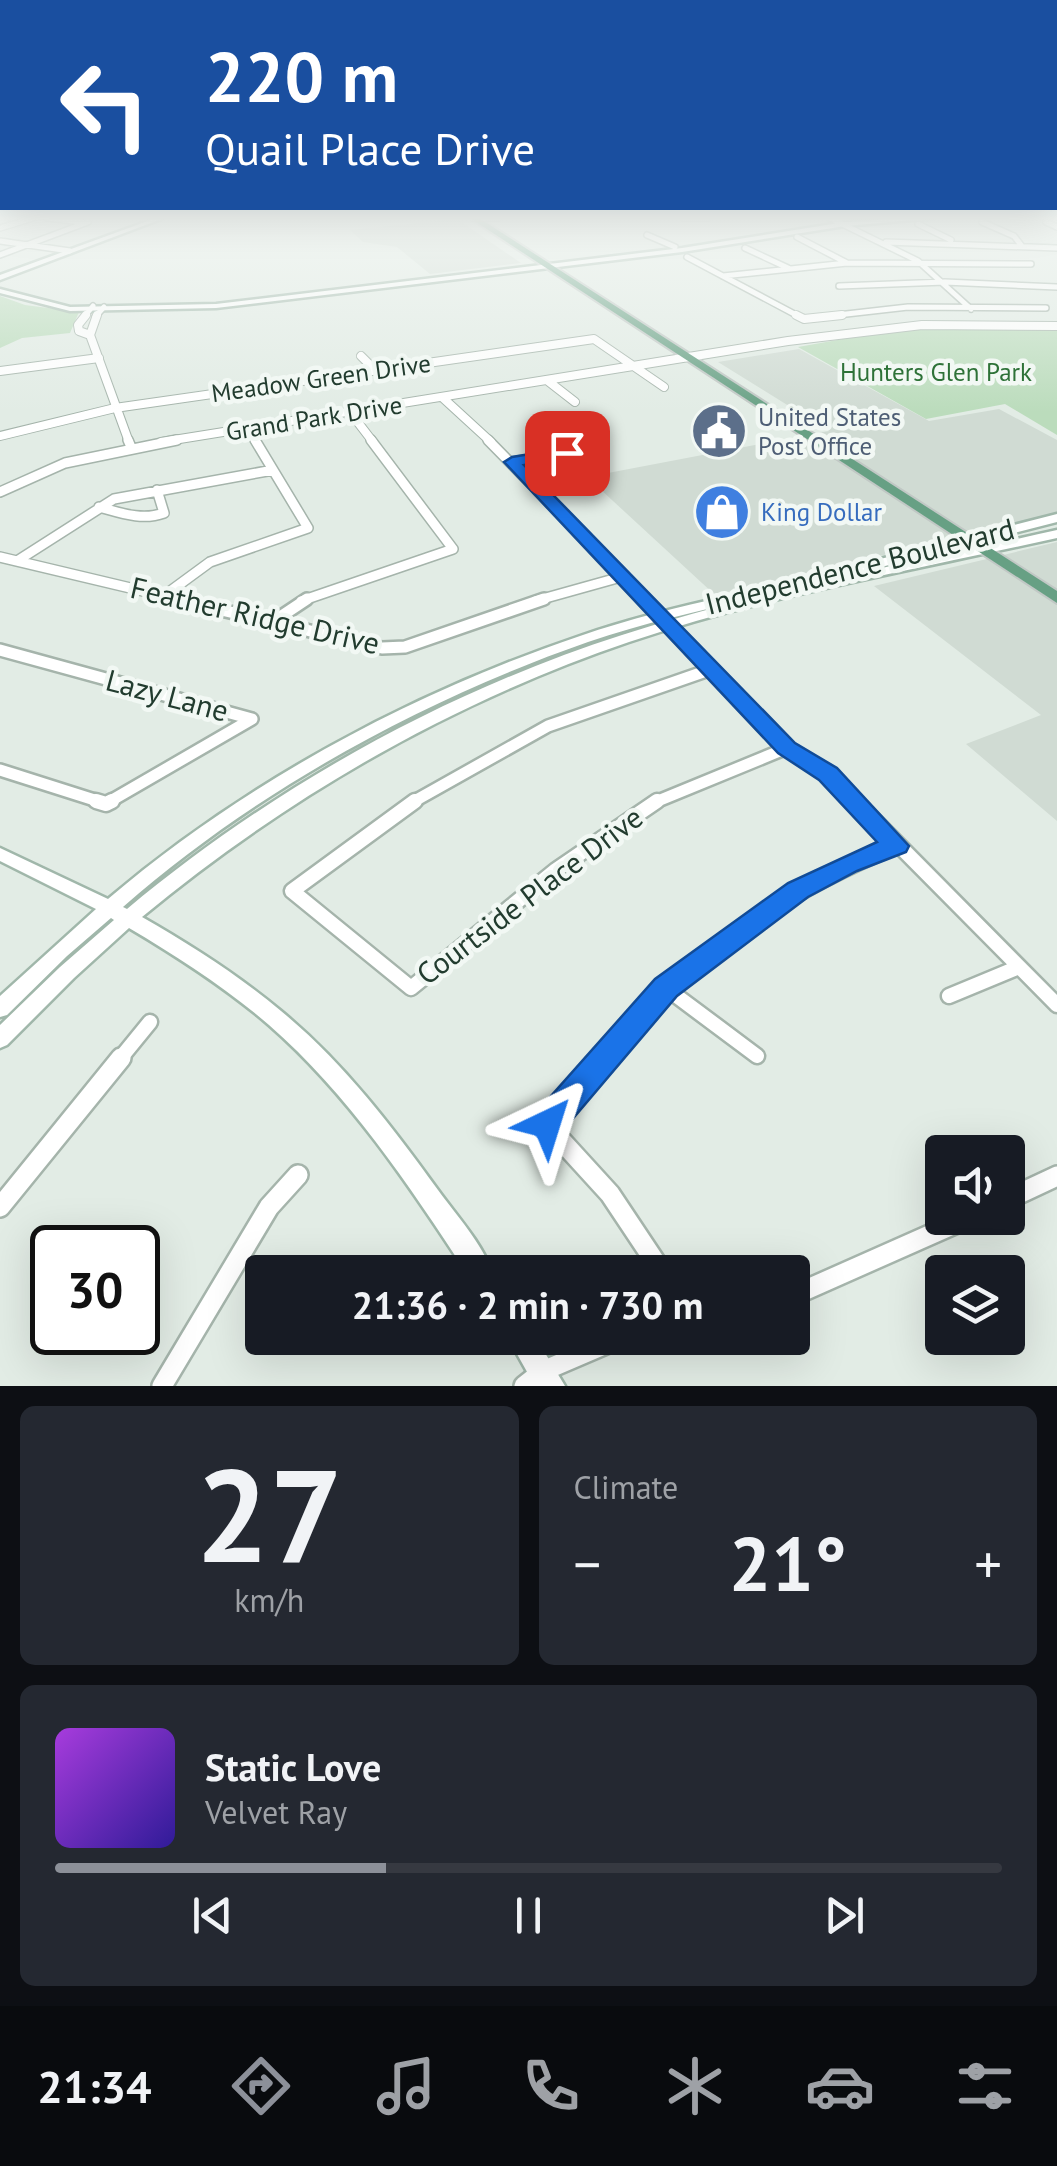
<!DOCTYPE html>
<html lang="en">
<head>
<meta charset="utf-8">
<style>
  :root { --surface:#171b24; --page:#242831; --text:#f1f3f6; --muted:#9ea1a6; --line:#363941; --accent:#8c9099 }
  body { margin:0; font-family:"PT Sans",sans-serif; background:var(--page); color:var(--text); height:100vh; display:flex; flex-direction:column; font-size:38px; white-space:nowrap }
  * { box-sizing:border-box; margin:0 }
  p { font-size:32px; color:var(--muted) }
  .icon { flex:none; width:55px; height:55px; fill:none; stroke:currentColor; stroke-width:2; stroke-linecap:round; stroke-linejoin:round }
  .map { position:relative; height:1386px; overflow:hidden }
  .sheet { display:flex; flex-direction:column; gap:20px; padding:20px; background:#0d0f14; flex:1 }
  .sheet>* { flex:none }
  .guide { position:absolute; left:0px; top:0px; width:1058px; height:210px; box-shadow:0 10px 40px #0002; background:#1a4fa0; color:#fff; overflow:hidden }
  .buttons { position:absolute; left:925px; top:1135px; display:grid; gap:20px }
  .buttons a { display:grid; place-items:center; width:100px; height:100px; border-radius:10px; background:var(--surface); box-shadow:0 10px 40px #0002; font-size:50px }
  .speed { position:absolute; left:30px; top:1225px; display:flex; gap:20px; font-size:50px; font-weight:700; text-align:center }
  .speed>* { display:grid; place-content:center; width:130px; height:130px; border-radius:50%; background:var(--surface); box-shadow:0 10px 40px #0002; line-height:1 }
  .speed .limit { border:5px solid #111; border-radius:15px; background:#fff; color:#111 }
  .pin { position:absolute; display:grid; place-items:center; width:85px; height:85px; color:#fff; margin:-42px; border-radius:20px; box-shadow:0 5px 15px #0006 }
  .me { position:absolute; width:110px; margin:-55px; rotate:41deg; stroke-linejoin:round; filter:drop-shadow(0 0 8px #0008) }
  .turn { display:flex; align-items:center; gap:35px; height:210px; padding:0 40px; font-size:45px }
  .turn .icon { width:130px; height:130px; stroke-width:2.5 }
  .turn b { display:block; font-size:70px; line-height:85px }
  .big { font-size:75px; font-weight:700; line-height:1.1 }
  .sheet .card { flex:1; display:flex; flex-direction:column; justify-content:center; gap:15px; min-width:0; padding:0 35px; border-radius:15px; background:var(--page) }
  .sheet .dial { align-items:center; gap:0 }
  .dial b { font-size:130px; line-height:1 }
  .song { display:flex; align-items:center; gap:30px }
  .cover { width:120px; height:120px; border-radius:15px; background:linear-gradient(135deg,hsl(280 70% 55%),hsl(250 70% 35%)) }
  .played { height:10px; border-radius:5px; background:linear-gradient(90deg,var(--accent) 35%,var(--line) 35%) }
  .keys { display:flex; justify-content:space-around; direction:ltr }
  .heat { display:flex; justify-content:space-between; align-items:center; font-size:55px; direction:ltr }
  .sheet .tiles { flex:1; display:grid; gap:20px; grid-template-columns:1fr 1fr }
  .card:last-child { grid-column:span 2 }
  .trip { position:absolute; left:245px; top:1255px; width:565px; height:100px; border-radius:10px; background:var(--surface); box-shadow:0 10px 40px #0002; font-weight:700; line-height:100px; text-align:center }
  .tabs { display:flex; height:160px; justify-content:space-around; align-items:center; background:#090b0e; color:var(--muted) }
  .tabs .icon { width:70px; height:70px }
  .tabs .active { color:var(--accent) }
  .tabs b { font-size:45px; color:var(--text) }
  .map>svg:first-child { display:block }
</style>
</head>
<body>
<div class="map">
<svg width="1057" height="1386" viewBox="0 0 1057 1386">
  <rect width="100%" height="100%" fill="#e2ece5"/>
  <!-- built -->
  <path fill="#d0dbd3" d="M457,219L521,263L430,274L397,247L363,242L350,230Z
    M799,349L929,421L999,409L1057,440V514L715,595L587,477L829,431L718,362Z
    M1057,542V821L966,744L1041,715L874,586Z"/>
  <!-- green -->
  <path fill="#bbdcbc" d="M0,296L25,305L79,312L70,333L22,338L0,348Z
    M960,325L1057,328V435L1005,404L926,419L798,347L899,329Z"/>
  <g fill="none" stroke-linecap="round" stroke-linejoin="round">
    <!-- street-far5 casing -->
    <g stroke="#a5b4ab" stroke-width="8">
      <path id="street-far5" d="M47,218L82,222
        M479,218H498
        M684,218H707
        M830,218L918,261L971,309
        M982,222L1014,236L1021,245
        M1046,222L1057,227
        M918,224L951,240
        M0,228L33,218
        M647,235L675,247
        M797,237L847,263
        M0,241L70,251
        M886,242L1057,248
        M745,248L788,268
        M0,255L88,222
        M687,257L800,317
        M723,276L847,263L1031,264
        M839,286L945,282L1057,287
        M84,317L93,306
        M95,317L104,307
        M820,317L908,307L1046,308"/>
    </g>
    <!-- street-far4 casing -->
    <g stroke="#a5b4ab" stroke-width="10">
      <path id="street-far4" d="M86,315L78,325L79,331L90,335
        M97,315L90,335L129,442
        M796,315L804,319L842,315
        M361,356L375,370
        M0,371L99,358
        M548,381L575,402
        M443,398L491,442
        M350,412L373,442
        M248,428L256,442
        M0,436L115,408L594,339L664,387
        M161,442L788,341L922,325L1057,326"/>
    </g>
    <!-- street-far3 casing -->
    <g stroke="#a5b4ab" stroke-width="12">
      <path id="street-far3" d="M128,440L131,447
        M488,440L646,601
        M512,462L594,449
        M0,492L65,463L177,440
        M99,507C121,513 142,521 164,513L157,490
        M0,557L185,601
        M17,561L114,499L273,470
        M165,595L210,562L308,528L255,440
        M301,601L453,549L371,440
        M535,601L621,577"/>
    </g>
    <!-- street-far2 casing -->
    <g stroke="#a5b4ab" stroke-width="16">
      <path id="street-far2" d="M175,599L382,648L405,647L544,599
        M643,599L787,748L828,774L857,803
        M271,623L307,599
        M0,650L252,719L107,803
        M0,770L104,803
        M411,803L548,726L709,670
        M653,803L787,748"/>
    </g>
    <!-- street-far1 casing -->
    <g stroke="#a5b4ab" stroke-width="19">
      <path id="street-far1" d="M96,801L106,804L112,801
        M415,801L292,891L411,988L556,870L657,801
        M855,801L1057,1005
        M666,988L757,1056
        M949,996L1019,967
        M119,1060L150,1022
        M600,1060C679,963 781,893 896,846"/>
    </g>
    <!-- street casing -->
    <g stroke="#a5b4ab" stroke-width="24">
      <path id="street" d="M602,1058L547,1125L610,1194L662,1272
        M1008,1199L1057,1176
        M0,1207L121,1058
        M792,1296L968,1218
        M162,1386L269,1207L298,1175
        M524,1386L543,1371L620,1338"/>
    </g>
    <!-- secondary casing -->
    <g stroke="#a0b7aa" stroke-width="5">
      <path id="secondary" d="M156,218H164L0,280V275Z
        M909,218H935L845,226L682,252L216,308L70,311L0,293V289L70,307L216,304L682,248L845,222Z
        M1057,514V522L842,577L836,573L837,570Z
        M1057,530V538C914,570 768,595 629,642C450,703 287,797 142,917C191,945 238,975 281,1011C342,1061 392,1126 438,1190C456,1215 482,1243 492,1272H466C409,1185 348,1094 269,1025C226,988 178,957 129,928L74,978L7,1045L0,1048V1025L60,967L114,920L111,918L67,956L7,1015L0,1017V996L96,909L0,861V848L108,899C244,783 411,693 580,636C629,619 678,607 728,596L752,590L759,594L757,597C700,611 643,623 588,642C422,700 255,791 123,907L127,909C272,788 442,693 622,635C764,589 912,563 1057,530Z
        M508,1338H536L565,1386H535Z"/>
    </g>
    <!-- primary casing -->
    <g stroke="#c1c8c5" stroke-width="4">
      <path id="primary" d="M470,218H479L1057,591V603Z"/>
    </g>
    <!-- street-far5 -->
    <use href="#street-far5" stroke="#fff" stroke-width="5"/>
    <!-- street-far4 -->
    <use href="#street-far4" stroke="#fff" stroke-width="8"/>
    <!-- street-far3 -->
    <use href="#street-far3" stroke="#fff" stroke-width="9"/>
    <!-- street-far2 -->
    <use href="#street-far2" stroke="#fff" stroke-width="11"/>
    <!-- street-far1 -->
    <use href="#street-far1" stroke="#fff" stroke-width="14"/>
    <!-- street -->
    <use href="#street" stroke="#fff" stroke-width="19"/>
    <!-- secondary -->
    <use href="#secondary" fill="#fff" fill-rule="evenodd"/>
    <!-- primary -->
    <use href="#primary" fill="#67a084" fill-rule="evenodd"/>
  </g>
  <!-- sky -->
  <linearGradient id="sky" x2="0" y2="1"><stop stop-color="#83bfdc"/><stop offset="0.53" stop-color="#f2f6f3"/><stop offset="1" stop-color="#f2f6f3" stop-opacity="0"/></linearGradient>
  <rect width="1057" height="412" fill="url(#sky)"/>
  <!-- route -->
  <path fill="#1a73e8" stroke="#114b97" stroke-width="2.5" d="M567,448L572,450V456L524,465L795,743L837,768L909,846L906,852L857,871L808,897L677,996L559,1135L547,1140L535,1135L530,1124L535,1114L655,979L788,883L877,842L819,780L778,753L504,462L512,457Z"/>
  <!-- icons -->
  <defs>
    <g id="civic-disc" transform="scale(2.875)"><circle r="9.5" fill="#5c6f8a" stroke="#f2f8f4"/><path d="M-.6-6.5H3V-4.5H.6V-3L4-1V1h2V6H-6V1h2V-1L-.6-3ZM-1.2 2.5V6h2.4V2.5Z" fill="#fff"/></g>
    <g id="shop-disc" transform="scale(2.875)"><circle r="9.5" fill="#3f7fe0" stroke="#f2f8f4"/><path d="M-5-2.5h2.3a2.7 3.5 0 0 1 5.4 0H5L5.5 6h-11ZM-1.5-2.5h3a1.5 2.3 0 0 0-3 0Z" fill="#fff"/></g>
  </defs>
  <g fill-rule="evenodd">
    <use href="#civic-disc" x="719" y="431"/>
    <use href="#shop-disc" x="722" y="512"/>
  </g>
  <g text-anchor="middle" stroke-width="9" stroke-linejoin="round" paint-order="stroke">
    <!-- far-park labels -->
    <g font-size="25" fill="#2e7238" stroke="#f2f8f4">
      <text x="936" y="381">Hunters Glen Park</text>
    </g>
    <!-- far-street labels -->
    <g font-size="25" fill="#223c2f" stroke="#f2f8f4">
      <text transform="translate(321 378) rotate(-8)" y="9">Meadow Green Drive</text>
      <text transform="translate(314 418) rotate(-9)" y="9">Grand Park Drive</text>
    </g>
    <!-- far-service labels -->
    <g font-size="25" fill="#4e5e75" stroke="#f2f8f4" text-anchor="start">
      <text x="758" y="426">United States<tspan x="758" dy="29">Post Office</tspan></text>
    </g>
    <!-- far-shop labels -->
    <g font-size="25" fill="#366cbe" stroke="#f2f8f4" text-anchor="start">
      <text x="761" y="521">King Dollar</text>
    </g>
    <!-- street labels -->
    <g font-size="30" fill="#223c2f" stroke="#f2f8f4">
      <text transform="translate(860 567) rotate(-14)" y="10">Independence Boulevard</text>
      <text transform="translate(255 616) rotate(13)" y="10">Feather Ridge Drive</text>
      <text transform="translate(167 696) rotate(15)" y="10">Lazy Lane</text>
      <text transform="translate(530 896) rotate(-37)" y="10">Courtside Place Drive</text>
    </g>
  </g>
</svg>
<div class="buttons">
<a><svg class="icon" aria-label="sound" viewBox="0 0 24 24"><path d="M4 9h4l5-4v14l-5-4H4zM17 9q2 3 0 6"/></svg></a>
<a><svg class="icon" aria-label="layers" viewBox="0 0 24 24"><path d="M12 4l9 5-9 5-9-5zM3 14l9 5 9-5"/></svg></a>
</div>
<div class="speed"><div class="limit">30</div></div>
<div class="pin" style="left:567px;top:453px;background:#d93025"><svg class="icon" aria-label="arrive" viewBox="0 0 24 24"><path d="M6 21V4h12l-3 4 3 4H6"/></svg></div>
<svg class="me" style="left:547px;top:1124px" viewBox="-20 -20 40 40"><path d="M0-17L14 15 0 8-14 15z" fill="#1a73e8" stroke="#fff" stroke-width="4"/></svg>
<div class="trip">21:36 · 2 min · 730 m</div>
<div class="guide">
<div class="turn"><svg class="icon" aria-label="left" viewBox="0 0 24 24"><path d="M17 20v-9H6M10 6l-5 5 5 5"/></svg><div><b>220 m</b>Quail Place Drive</div></div>
</div>
</div>
<section class="sheet">
<div class="tiles">
<div class="card dial"><b>27</b><p>km/h</p></div>
<div class="card"><p>Climate</p>
<div class="heat"><a>−</a><b class="big">21°</b><a>+</a></div>
</div>
<div class="card">
<div class="song"><i class="cover"></i><div><b>Static Love</b><p>Velvet Ray</p></div></div>
<div class="played"></div>
<div class="keys"><svg class="icon" aria-label="previous" viewBox="0 0 24 24"><path d="M18 5L8 12l10 7zM5 5v14"/></svg><svg class="icon" aria-label="pause" viewBox="0 0 24 24"><path d="M8 5v14M16 5v14"/></svg><svg class="icon" aria-label="next" viewBox="0 0 24 24"><path d="M6 5l10 7-10 7zM19 5v14"/></svg></div>
</div>
</div>
</section>
<nav class="tabs">
<b>21:34</b>
<svg class="icon active" aria-label="directions" viewBox="0 0 24 24"><path d="M12 3l9 9-9 9-9-9zM9 14v-3h6M13 9l2 2-2 2"/></svg>
<svg class="icon" aria-label="music" viewBox="0 0 24 24"><path d="M9 18V5l10-2v13"/><circle cx="6" cy="18" r="3"/><circle cx="16" cy="16" r="3"/></svg>
<svg class="icon" aria-label="phone" viewBox="0 0 24 24"><path d="M5 4h4l2 5-3 2q2 4 5 5l2-3 5 2v4C11 20 4 13 5 4z"/></svg>
<svg class="icon" aria-label="climate" viewBox="0 0 24 24"><path d="M12 3v18M4 7l16 10M4 17L20 7"/></svg>
<svg class="icon" aria-label="car" viewBox="0 0 24 24"><path d="M5 17H2v-5l4-1 3-4h7l3 4 3 1v5h-3M9 17h6M6 11h13"/><circle cx="7" cy="17" r="2"/><circle cx="17" cy="17" r="2"/></svg>
<svg class="icon" aria-label="filters" viewBox="0 0 24 24"><path d="M4 7h16M4 17h16"/><circle cx="9" cy="7" r="2"/><circle cx="15" cy="17" r="2"/></svg>
</nav>
</body>
</html>
